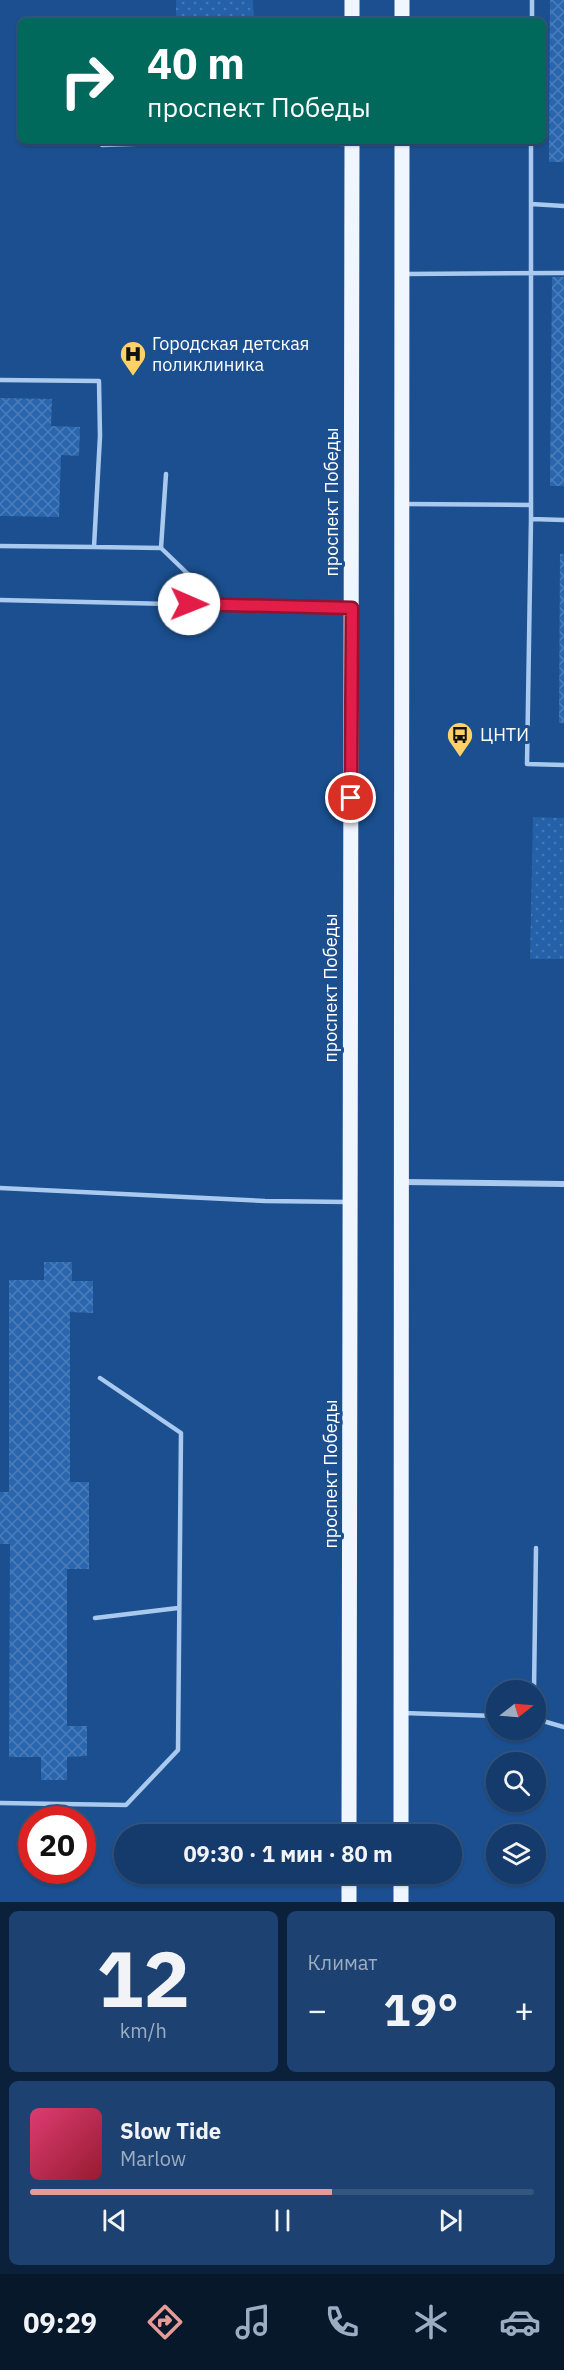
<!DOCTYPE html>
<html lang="ru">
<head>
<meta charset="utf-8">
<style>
  :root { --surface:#143b6b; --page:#1d4271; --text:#f1f3f6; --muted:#9dadc1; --line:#33557e; --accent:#e69b98 }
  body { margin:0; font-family:"IBM Plex Sans",sans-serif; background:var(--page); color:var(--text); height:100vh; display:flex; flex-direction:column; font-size:22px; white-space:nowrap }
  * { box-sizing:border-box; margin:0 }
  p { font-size:20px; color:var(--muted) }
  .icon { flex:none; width:33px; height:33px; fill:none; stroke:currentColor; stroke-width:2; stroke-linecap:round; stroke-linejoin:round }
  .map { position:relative; height:1902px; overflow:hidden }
  .panel { display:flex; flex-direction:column; gap:9px; padding:9px; background:#0b203b; flex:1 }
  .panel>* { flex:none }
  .guide { position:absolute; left:18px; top:18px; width:528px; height:126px; border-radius:9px; box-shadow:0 2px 4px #0004,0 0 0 2px var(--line); background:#00695c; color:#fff; overflow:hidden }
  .needle { width:39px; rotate:73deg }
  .buttons { position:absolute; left:486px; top:1680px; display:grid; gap:12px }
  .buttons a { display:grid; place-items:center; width:60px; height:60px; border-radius:50%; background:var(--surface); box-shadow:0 2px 4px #0004,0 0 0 2px var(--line); font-size:30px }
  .speed { position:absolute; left:18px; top:1806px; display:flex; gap:12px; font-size:30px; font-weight:700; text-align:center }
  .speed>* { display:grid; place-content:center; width:78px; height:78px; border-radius:50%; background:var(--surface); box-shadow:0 2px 4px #0004,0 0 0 2px var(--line); line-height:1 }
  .speed .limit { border:9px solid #d22; background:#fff; color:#111 }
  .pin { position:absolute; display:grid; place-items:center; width:51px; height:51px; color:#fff; margin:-26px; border:3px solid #fff; border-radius:50%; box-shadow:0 2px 6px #0007 }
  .me { position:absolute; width:66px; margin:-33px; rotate:91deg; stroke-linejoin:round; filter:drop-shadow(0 0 4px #0008) }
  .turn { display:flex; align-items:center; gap:21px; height:126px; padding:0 30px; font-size:27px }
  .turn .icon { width:78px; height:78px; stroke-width:2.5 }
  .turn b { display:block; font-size:42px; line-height:51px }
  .big { font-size:45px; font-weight:700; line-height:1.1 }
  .panel .widget { flex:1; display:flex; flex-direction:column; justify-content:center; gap:9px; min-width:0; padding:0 21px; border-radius:9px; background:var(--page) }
  .panel .dial { align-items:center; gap:0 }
  .dial b { font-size:78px; line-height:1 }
  .song { display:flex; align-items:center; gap:18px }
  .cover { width:72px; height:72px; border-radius:9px; background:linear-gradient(135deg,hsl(340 70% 55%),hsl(350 70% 35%)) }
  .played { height:6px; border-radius:3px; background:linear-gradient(90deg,var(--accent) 60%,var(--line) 60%) }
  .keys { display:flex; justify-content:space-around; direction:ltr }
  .heat { display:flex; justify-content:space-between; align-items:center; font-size:33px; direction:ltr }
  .panel .tiles { flex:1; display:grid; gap:9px; grid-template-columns:1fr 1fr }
  .widget:last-child { grid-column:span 2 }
  .trip { position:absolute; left:114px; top:1824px; width:348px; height:60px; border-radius:30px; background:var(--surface); box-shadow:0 2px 4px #0004,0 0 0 2px var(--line); font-weight:700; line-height:60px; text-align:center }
  .tabs { display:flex; height:96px; justify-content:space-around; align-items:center; background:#08182b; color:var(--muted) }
  .tabs .icon { width:42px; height:42px }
  .tabs .current { color:var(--accent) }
  .tabs b { font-size:27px; color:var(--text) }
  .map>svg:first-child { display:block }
</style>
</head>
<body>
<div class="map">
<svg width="564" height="1902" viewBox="0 0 564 1902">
  <defs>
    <pattern id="grass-dots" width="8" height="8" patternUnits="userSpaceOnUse" patternTransform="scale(1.5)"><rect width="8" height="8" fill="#2461a8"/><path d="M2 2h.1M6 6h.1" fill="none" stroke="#4579b5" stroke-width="1.8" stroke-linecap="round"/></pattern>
    <pattern id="building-cross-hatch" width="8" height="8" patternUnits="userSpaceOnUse" patternTransform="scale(1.5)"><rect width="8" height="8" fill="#2a66ad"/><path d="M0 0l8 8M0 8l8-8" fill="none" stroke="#4a7db9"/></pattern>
  </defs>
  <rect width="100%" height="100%" fill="#1b4f8f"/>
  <!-- grass -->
  <path fill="url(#grass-dots)" d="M176,0H253L254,21H176Z
    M533,817L564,818V959H530Z"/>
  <!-- building -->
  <path fill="url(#building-cross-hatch)" d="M550,0H564V162H549Z
    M552,277H564V486H550Z
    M0,398L52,399L51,426L80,427L79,456L61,455L59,517L0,516Z
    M560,554H564V723H559Z
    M44,1262H72V1281H93V1313L70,1312V1482H89V1569H67V1726H87V1756L67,1757V1780H41V1757H9L10,1544H0V1492H9V1280H44Z"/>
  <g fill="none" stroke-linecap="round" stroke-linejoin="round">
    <!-- lane -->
    <path stroke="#a9c9ee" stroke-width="4.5" d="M532,21V0
      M531,141V519L527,764L564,765
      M102,145L215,141L348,144
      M531,204L564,206
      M405,274L564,273
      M0,380L99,381L100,436L94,547L161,548L166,474
      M404,504L530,505
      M531,519L564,520
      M0,546L94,547
      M161,548L190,576V604
      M0,600L348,608
      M0,1188L265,1201L348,1202
      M95,1618L178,1608
      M534,1690L536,1548
      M403,1713L496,1716
      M536,1719L564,1727
      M0,1803L126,1805L178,1750L181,1433L100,1378"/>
    <!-- street -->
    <path stroke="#a9c9ee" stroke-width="6" d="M402,1182L564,1184"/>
    <!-- primary -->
    <path stroke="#f0f6ff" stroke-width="15" d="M352,21V0
      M402,21V0
      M349,1834L352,141
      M401,1834L402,141
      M349,1902V1874
      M401,1902V1874"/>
  </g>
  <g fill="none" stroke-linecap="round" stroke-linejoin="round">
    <!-- route casing -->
    <g stroke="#92132f" stroke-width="15">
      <path id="route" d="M189,604L352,608L351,798"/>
    </g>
    <!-- route -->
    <use href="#route" stroke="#e11d48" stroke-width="10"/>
  </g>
  <!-- icons -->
  <defs>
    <g id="hospital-pin" transform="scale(1.35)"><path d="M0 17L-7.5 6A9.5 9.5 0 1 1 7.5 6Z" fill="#ffd166" stroke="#1b4f8f"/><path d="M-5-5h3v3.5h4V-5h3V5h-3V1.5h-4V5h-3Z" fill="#111"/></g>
    <g id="bus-pin" transform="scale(1.35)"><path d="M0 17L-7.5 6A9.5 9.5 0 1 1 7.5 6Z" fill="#ffd166" stroke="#1b4f8f"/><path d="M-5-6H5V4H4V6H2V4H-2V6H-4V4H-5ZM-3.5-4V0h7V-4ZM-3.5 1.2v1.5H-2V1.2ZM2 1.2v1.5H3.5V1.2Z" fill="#111"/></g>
  </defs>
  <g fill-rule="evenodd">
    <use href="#hospital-pin" x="133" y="354"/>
    <use href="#bus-pin" x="460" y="735"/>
  </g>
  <g text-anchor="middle" stroke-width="6" stroke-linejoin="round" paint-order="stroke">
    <!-- poi labels -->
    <g font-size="18" fill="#fff" stroke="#1b4f8f" text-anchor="start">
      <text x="152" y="350">Городская детская<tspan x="152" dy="21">поликлиника</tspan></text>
      <text x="480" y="741">ЦНТИ</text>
    </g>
    <!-- street labels -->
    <g font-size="18" fill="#fff" stroke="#1b4f8f">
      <text transform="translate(332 502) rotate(-90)" y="6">проспект Победы</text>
      <text transform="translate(331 988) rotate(-90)" y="6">проспект Победы</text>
      <text transform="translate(331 1474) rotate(-90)" y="6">проспект Победы</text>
    </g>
  </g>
</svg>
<div class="buttons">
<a><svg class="needle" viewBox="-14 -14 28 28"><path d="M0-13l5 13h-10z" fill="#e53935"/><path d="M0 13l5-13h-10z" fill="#9dadc1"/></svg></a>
<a><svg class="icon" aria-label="search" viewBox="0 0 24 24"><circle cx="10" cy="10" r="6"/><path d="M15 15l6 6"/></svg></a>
<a><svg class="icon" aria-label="layers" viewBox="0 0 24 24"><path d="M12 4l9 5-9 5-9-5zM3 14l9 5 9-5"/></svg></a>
</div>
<div class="speed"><div class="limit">20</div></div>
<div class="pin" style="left:351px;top:798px;background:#d93025"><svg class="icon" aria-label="arrive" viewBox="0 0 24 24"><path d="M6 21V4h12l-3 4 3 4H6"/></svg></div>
<svg class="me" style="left:189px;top:604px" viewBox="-20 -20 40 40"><circle r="19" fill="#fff"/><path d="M0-13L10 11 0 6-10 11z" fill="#e11d48"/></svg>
<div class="trip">09:30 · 1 мин · 80 m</div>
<div class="guide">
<div class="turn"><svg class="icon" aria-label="right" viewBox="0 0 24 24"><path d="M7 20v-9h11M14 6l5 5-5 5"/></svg><div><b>40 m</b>проспект Победы</div></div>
</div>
</div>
<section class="panel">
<div class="tiles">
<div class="widget dial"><b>12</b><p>km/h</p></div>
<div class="widget"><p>Климат</p>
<div class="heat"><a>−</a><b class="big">19°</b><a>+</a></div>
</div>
<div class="widget">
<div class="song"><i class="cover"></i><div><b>Slow Tide</b><p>Marlow</p></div></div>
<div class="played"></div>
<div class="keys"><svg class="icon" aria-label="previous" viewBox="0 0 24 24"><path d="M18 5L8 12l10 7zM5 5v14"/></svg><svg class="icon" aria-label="pause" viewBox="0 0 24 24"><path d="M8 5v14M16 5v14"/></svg><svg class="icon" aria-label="next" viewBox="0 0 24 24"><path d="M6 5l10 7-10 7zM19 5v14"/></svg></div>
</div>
</div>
</section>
<nav class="tabs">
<b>09:29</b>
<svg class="icon current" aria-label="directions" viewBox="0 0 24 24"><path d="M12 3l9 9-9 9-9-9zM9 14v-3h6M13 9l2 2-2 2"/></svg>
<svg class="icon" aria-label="music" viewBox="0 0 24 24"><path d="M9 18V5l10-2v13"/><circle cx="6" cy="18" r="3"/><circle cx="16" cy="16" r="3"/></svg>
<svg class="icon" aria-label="phone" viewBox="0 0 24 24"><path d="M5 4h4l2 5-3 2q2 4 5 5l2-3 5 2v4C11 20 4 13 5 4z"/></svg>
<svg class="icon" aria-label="climate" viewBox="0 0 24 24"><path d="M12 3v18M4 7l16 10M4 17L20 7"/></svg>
<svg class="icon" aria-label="car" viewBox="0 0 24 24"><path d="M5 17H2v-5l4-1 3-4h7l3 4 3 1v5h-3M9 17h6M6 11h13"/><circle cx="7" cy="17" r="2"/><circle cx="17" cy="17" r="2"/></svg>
</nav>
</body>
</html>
